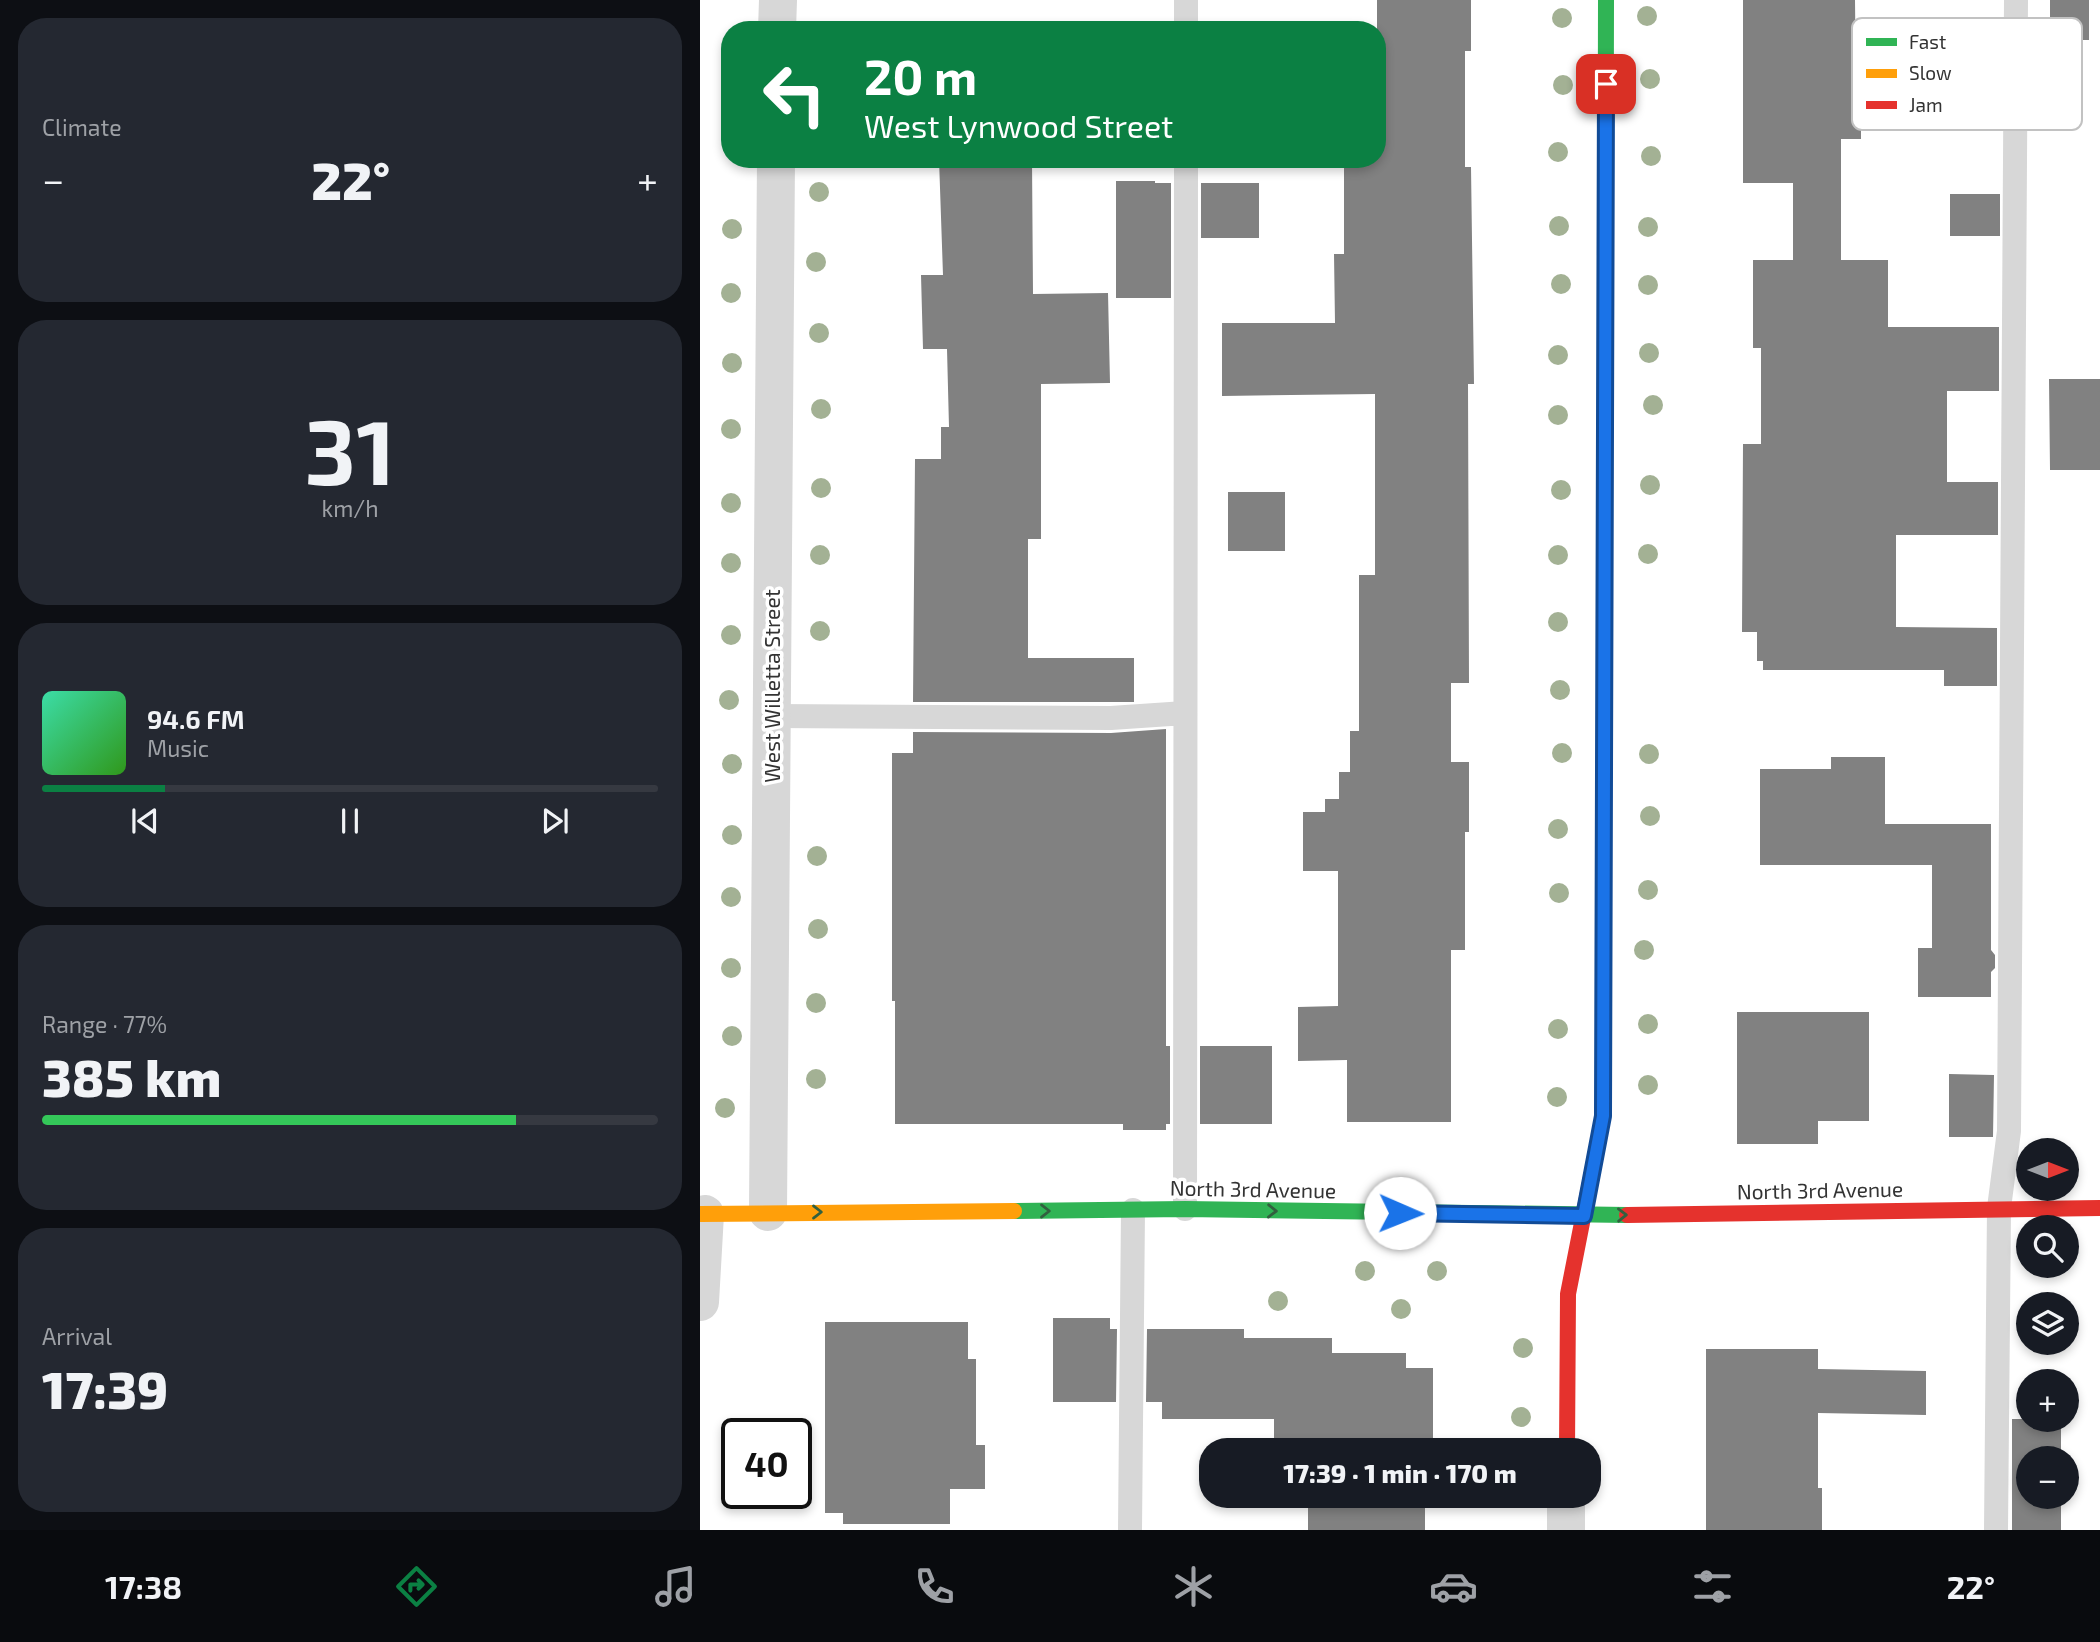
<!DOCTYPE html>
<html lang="en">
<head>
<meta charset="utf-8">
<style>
  :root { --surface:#171b24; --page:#242831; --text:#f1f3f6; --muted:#9ea1a6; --line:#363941; --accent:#0b8043 }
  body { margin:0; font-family:"Exo 2",sans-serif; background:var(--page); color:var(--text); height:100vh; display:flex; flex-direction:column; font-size:26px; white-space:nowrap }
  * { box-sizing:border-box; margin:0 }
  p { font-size:23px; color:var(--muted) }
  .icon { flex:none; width:38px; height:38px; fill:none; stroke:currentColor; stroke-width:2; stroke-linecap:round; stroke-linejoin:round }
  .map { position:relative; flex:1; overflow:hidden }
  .details { display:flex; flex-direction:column; gap:18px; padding:18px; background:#0d0f14; width:700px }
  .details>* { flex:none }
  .guide { position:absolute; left:21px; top:21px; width:665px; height:147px; border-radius:28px; box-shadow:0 4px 10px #0003; background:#0b8043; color:#fff; overflow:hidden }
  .needle { width:46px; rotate:90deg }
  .tools { position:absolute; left:1316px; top:1138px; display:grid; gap:14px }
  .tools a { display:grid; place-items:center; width:63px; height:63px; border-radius:50%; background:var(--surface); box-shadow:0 4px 10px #0003; font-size:35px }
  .speed { position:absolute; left:21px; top:1418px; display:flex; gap:14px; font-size:35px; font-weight:700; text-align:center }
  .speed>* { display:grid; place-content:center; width:91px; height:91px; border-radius:50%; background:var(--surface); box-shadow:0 4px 10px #0003; line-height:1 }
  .speed .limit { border:4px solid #111; border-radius:10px; background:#fff; color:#111 }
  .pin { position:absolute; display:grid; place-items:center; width:60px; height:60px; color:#fff; margin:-30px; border-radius:14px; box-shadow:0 4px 10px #0006 }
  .me { position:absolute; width:77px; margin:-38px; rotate:91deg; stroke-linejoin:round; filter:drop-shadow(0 0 5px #0008) }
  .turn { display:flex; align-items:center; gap:24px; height:147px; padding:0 28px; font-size:32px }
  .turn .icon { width:91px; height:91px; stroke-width:2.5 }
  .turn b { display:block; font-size:49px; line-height:60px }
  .big { font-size:52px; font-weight:800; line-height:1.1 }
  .details .widget { flex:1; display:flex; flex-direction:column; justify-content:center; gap:10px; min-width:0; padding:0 24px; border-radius:28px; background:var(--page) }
  .details .dial { align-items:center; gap:0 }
  .dial b { font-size:91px; line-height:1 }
  .song { display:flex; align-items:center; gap:21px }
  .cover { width:84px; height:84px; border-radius:10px; background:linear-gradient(135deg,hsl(160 70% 55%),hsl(110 70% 35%)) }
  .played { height:7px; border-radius:4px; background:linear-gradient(90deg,var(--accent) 20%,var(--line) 20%) }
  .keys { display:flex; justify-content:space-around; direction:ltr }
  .heat { display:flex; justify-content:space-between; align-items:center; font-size:38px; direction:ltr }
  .charge { height:10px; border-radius:5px; background:linear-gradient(90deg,#34c759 77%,var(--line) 0) }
  .trip { position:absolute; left:499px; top:1438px; width:402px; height:70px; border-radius:28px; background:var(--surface); box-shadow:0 4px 10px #0003; font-weight:800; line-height:70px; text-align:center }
  .menu { display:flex; height:112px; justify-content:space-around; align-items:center; background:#090b0e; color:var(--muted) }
  .menu .icon { width:49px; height:49px }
  .menu .active { color:var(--accent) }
  .menu b { font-size:32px; color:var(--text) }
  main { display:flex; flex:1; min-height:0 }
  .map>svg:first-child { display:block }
</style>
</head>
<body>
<main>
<section class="details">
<div class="widget"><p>Climate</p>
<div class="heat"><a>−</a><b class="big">22°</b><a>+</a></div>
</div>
<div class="widget dial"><b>31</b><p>km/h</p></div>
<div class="widget">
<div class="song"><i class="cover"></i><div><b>94.6 FM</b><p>Music</p></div></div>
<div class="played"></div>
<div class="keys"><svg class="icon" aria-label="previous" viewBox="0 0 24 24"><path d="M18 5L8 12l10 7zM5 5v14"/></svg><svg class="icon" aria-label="pause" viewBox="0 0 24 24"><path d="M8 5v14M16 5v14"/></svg><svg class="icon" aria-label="next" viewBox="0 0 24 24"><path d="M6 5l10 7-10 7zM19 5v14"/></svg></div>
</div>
<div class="widget"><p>Range · 77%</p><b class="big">385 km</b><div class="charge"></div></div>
<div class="widget"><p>Arrival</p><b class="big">17:39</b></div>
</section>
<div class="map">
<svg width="1400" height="1530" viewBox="0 0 1400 1530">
  <rect width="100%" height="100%" fill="#fff"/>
  <!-- building -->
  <path fill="#818181" d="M677,0H771V51H765V167H771L774,384H768L769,683H751V762H769V832H765V950H751V1122H647V1060L598,1061V1007L638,1006V871H603V812H625V799H639V772H650V731H659V575H675V394L522,396V323H635L634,254H644V159H677Z
    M1043,0H1155L1156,95H1161V139H1141V260H1188V327H1299V391H1247V482H1298V535H1196V627L1297,628V686H1244V670H1063V661H1057V632H1042L1043,444H1061V348H1053V260H1093V183H1043Z
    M1350,0H1389V40H1350Z
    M239,159H332L333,294L408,293L410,383L341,384V539H328V658H434V702H213L215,459H241V427H249L247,349H223L221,275H243Z
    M416,181H455V183H471V298H416Z
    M501,183H559V238H501Z
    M1250,194H1300V236H1250Z
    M1349,379H1400V470H1350Z
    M528,492H585V551H528Z
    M466,729V1046H470V1124H466V1130H423V1124H195V1001H192V753H213V732L411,733Z
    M1131,757H1185V824H1291V950L1295,955V968L1291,972V997H1218V948H1232V865H1060V769H1131Z
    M1037,1012H1169V1121H1118V1144H1037Z
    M500,1046H572V1124H500Z
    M1249,1074L1294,1075L1293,1137H1249Z
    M353,1318H410V1329H417L416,1402H353Z
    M125,1322H268V1359H276V1445H285V1489H250V1524H143V1513H125Z
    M447,1329H544V1338H632V1353H706V1368H733V1448H725V1451H574V1419H462V1402H446Z
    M1006,1349H1118V1369L1226,1371V1415L1118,1413V1488H1122V1530H1006Z
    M1312,1419H1361V1458H1328V1496H1361V1530H1312Z
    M608,1496H725V1530H608Z"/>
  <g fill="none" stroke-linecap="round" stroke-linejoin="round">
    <!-- lane -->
    <path stroke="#d7d7d7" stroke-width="24" d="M486,30V0
      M72,716L411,718L485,713
      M485,1209L486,159
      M430,1530L433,1210
      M1296,1530L1299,1208L1309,1131L1316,0"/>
    <!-- street -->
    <path stroke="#d7d7d7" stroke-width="38" d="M77,30L78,0
      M68,1212L76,159
      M0,1302L5,1214
      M866,1530V1496"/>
    <!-- fast -->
    <path stroke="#30b455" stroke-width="16" d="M905,482L906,0
      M314,1211L485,1209L927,1215"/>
    <!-- slow -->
    <path stroke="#ff9f0a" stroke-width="16" d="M903,1071L905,482
      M0,1214L314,1211"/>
    <!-- jam -->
    <path stroke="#e5322d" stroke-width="16" d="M927,1215L1400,1208
      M867,1451L868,1294L903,1116V1071"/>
  </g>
  <!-- trees -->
  <g fill="#a3b194">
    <circle cx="947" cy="16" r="10"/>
    <circle cx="862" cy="18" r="10"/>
    <circle cx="950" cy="79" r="10"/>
    <circle cx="863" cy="85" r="10"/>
    <circle cx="858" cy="152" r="10"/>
    <circle cx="951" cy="156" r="10"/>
    <circle cx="119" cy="192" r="10"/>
    <circle cx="859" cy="226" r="10"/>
    <circle cx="948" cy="227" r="10"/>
    <circle cx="32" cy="229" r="10"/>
    <circle cx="116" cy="262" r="10"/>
    <circle cx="861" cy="284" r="10"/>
    <circle cx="948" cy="285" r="10"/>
    <circle cx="31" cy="293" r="10"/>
    <circle cx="119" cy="333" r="10"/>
    <circle cx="949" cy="353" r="10"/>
    <circle cx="858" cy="355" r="10"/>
    <circle cx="32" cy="363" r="10"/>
    <circle cx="953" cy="405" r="10"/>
    <circle cx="121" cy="409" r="10"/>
    <circle cx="858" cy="415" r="10"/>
    <circle cx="31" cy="429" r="10"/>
    <circle cx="950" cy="485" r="10"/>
    <circle cx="121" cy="488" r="10"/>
    <circle cx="861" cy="490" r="10"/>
    <circle cx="31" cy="503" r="10"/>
    <circle cx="948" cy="554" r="10"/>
    <circle cx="120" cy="555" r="10"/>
    <circle cx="858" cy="555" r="10"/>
    <circle cx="31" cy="563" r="10"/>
    <circle cx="858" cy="622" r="10"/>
    <circle cx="120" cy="631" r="10"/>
    <circle cx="31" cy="635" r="10"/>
    <circle cx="860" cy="690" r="10"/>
    <circle cx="29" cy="700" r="10"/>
    <circle cx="862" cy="753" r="10"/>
    <circle cx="949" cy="754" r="10"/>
    <circle cx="32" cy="764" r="10"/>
    <circle cx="950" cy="816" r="10"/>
    <circle cx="858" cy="829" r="10"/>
    <circle cx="32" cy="835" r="10"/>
    <circle cx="117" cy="856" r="10"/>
    <circle cx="948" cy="890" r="10"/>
    <circle cx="859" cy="893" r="10"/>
    <circle cx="31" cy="897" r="10"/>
    <circle cx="118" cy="929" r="10"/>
    <circle cx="944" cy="950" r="10"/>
    <circle cx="31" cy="968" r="10"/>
    <circle cx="116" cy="1003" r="10"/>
    <circle cx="948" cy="1024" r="10"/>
    <circle cx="858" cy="1029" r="10"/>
    <circle cx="32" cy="1036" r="10"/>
    <circle cx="116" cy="1079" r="10"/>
    <circle cx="948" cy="1085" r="10"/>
    <circle cx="857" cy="1097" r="10"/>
    <circle cx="25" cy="1108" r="10"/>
    <circle cx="665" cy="1271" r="10"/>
    <circle cx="737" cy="1271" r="10"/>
    <circle cx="578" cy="1301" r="10"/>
    <circle cx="701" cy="1309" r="10"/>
    <circle cx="823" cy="1348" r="10"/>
    <circle cx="821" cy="1417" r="10"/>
  </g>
  <!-- one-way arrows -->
  <defs><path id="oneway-chevron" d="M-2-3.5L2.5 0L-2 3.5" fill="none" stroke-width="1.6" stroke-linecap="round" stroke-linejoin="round" transform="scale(1.75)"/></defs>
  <g stroke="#32603f">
    <use href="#oneway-chevron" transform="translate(345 1211)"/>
    <use href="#oneway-chevron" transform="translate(572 1211) rotate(1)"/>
    <use href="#oneway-chevron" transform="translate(117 1212)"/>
    <use href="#oneway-chevron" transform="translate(922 1215) rotate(-1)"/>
  </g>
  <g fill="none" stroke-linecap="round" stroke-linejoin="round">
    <!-- route casing -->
    <g stroke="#114b97" stroke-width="18">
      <path id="route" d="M700,1213L884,1216L903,1116L906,84"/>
    </g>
    <!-- route -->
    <use href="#route" stroke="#1a73e8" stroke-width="12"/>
  </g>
  <g text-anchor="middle" stroke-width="7" stroke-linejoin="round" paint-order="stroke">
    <!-- street labels -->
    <g font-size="21" fill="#333" stroke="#fff">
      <text transform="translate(73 686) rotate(-90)" y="7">West Willetta Street</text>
      <text transform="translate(553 1190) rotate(1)" y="7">North 3rd Avenue</text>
      <text transform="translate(1120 1191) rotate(-1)" y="7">North 3rd Avenue</text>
    </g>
  </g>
  <!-- legend -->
  <rect x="1152" y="18" width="230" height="112" rx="10" fill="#fff" stroke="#c2c2c2" stroke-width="2"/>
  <rect x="1166" y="38" width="31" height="8" fill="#30b455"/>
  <rect x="1166" y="69" width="31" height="9" fill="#ff9f0a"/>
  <rect x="1166" y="101" width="31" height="8" fill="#e5322d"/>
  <g font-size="19" fill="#333">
    <text x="1209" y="49">Fast</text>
    <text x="1209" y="80">Slow</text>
    <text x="1209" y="112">Jam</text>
  </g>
</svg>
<div class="tools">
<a><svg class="needle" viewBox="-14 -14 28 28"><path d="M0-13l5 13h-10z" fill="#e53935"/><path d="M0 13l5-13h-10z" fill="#9ea1a6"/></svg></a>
<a><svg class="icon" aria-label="search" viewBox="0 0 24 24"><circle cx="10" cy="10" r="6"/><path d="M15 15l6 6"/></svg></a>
<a><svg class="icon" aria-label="layers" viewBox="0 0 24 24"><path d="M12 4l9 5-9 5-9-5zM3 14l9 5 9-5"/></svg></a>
<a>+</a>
<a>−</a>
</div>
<div class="speed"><div class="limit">40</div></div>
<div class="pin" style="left:906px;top:84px;background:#d93025"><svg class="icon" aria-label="arrive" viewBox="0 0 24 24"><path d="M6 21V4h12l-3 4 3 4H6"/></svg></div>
<svg class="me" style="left:700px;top:1213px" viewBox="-20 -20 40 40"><circle r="19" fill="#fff"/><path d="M0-13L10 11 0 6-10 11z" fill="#1a73e8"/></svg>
<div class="trip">17:39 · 1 min · 170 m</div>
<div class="guide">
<div class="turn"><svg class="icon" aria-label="left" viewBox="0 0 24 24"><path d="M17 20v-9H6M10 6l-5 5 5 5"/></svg><div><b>20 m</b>West Lynwood Street</div></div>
</div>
</div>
</main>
<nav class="menu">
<b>17:38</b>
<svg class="icon active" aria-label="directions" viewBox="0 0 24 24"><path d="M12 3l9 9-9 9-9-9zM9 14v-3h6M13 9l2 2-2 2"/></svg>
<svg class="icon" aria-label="music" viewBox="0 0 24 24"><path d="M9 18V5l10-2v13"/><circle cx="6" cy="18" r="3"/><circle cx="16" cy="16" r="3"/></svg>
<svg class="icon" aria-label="phone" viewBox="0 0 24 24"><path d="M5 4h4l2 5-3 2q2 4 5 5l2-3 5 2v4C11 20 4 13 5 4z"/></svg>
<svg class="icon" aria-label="climate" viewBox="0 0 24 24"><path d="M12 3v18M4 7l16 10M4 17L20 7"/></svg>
<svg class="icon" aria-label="car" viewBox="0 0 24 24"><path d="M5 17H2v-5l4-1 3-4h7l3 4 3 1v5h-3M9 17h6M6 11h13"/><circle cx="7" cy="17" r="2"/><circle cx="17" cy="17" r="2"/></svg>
<svg class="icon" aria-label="filters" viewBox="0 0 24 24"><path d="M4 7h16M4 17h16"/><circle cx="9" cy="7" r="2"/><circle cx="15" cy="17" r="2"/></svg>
<b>22°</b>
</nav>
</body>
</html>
